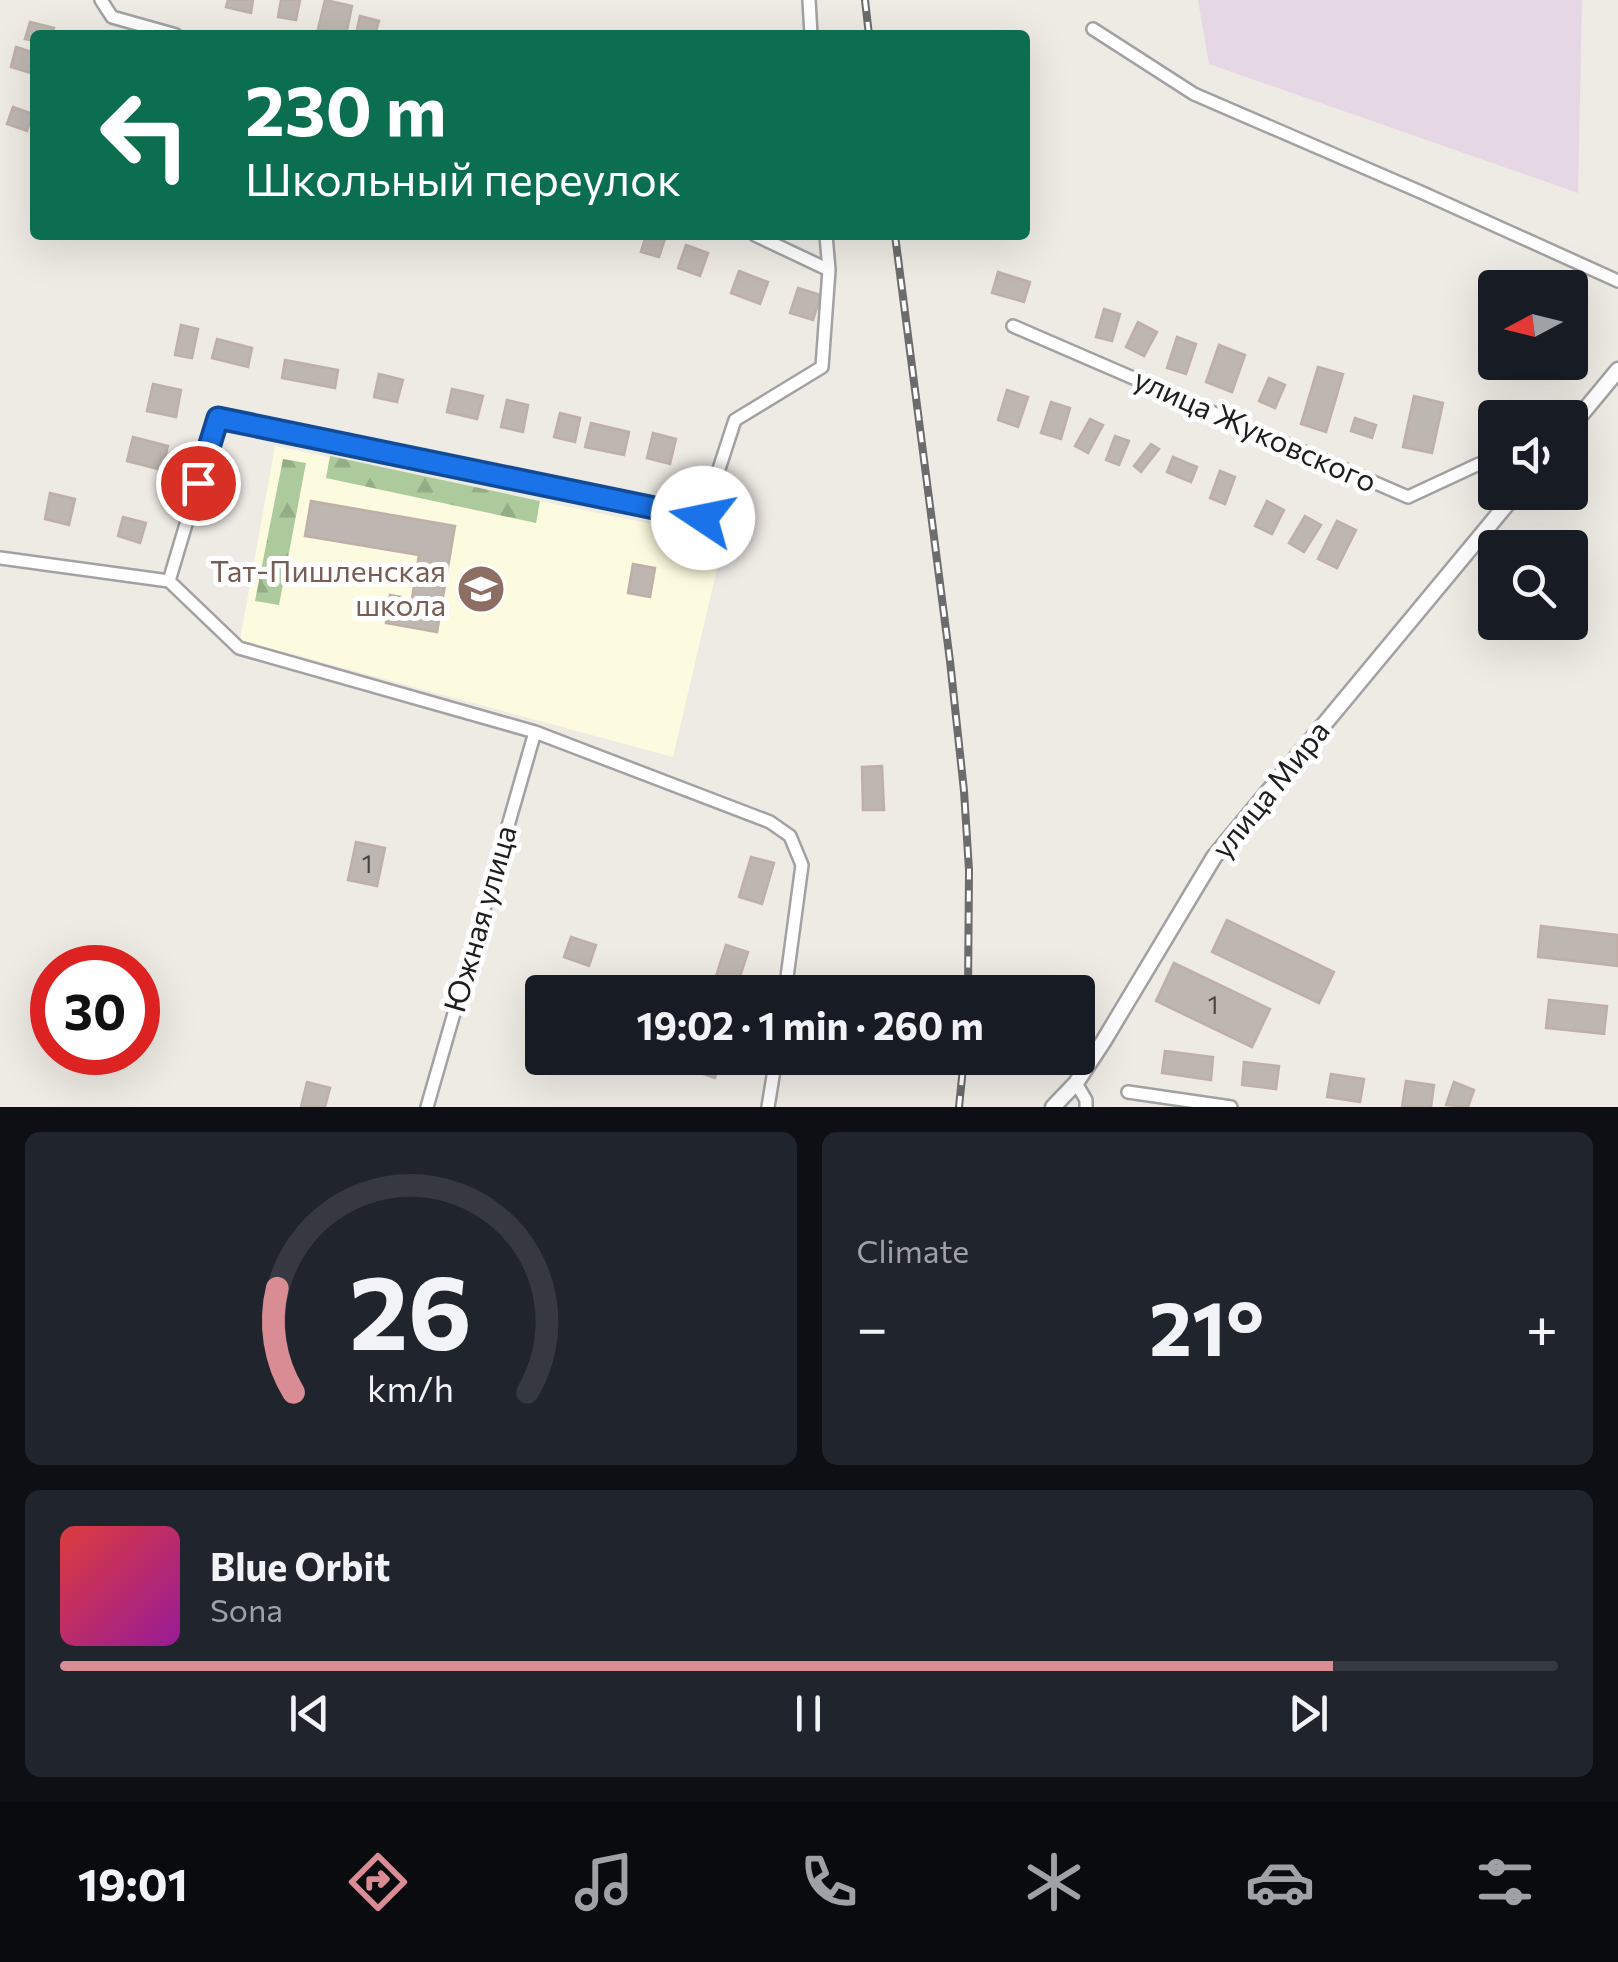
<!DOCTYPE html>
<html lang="en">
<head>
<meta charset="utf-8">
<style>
  :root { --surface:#171b24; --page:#20242c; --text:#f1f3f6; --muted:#9ea1a6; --line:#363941; --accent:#d98c93 }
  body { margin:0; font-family:Commissioner,sans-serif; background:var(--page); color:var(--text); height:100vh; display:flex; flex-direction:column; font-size:38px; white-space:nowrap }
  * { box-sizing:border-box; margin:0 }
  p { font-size:32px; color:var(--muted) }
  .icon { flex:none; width:55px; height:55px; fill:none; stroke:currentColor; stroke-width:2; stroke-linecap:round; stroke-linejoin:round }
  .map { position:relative; height:1107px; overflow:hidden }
  .details { display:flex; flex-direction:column; gap:25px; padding:25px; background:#0d0f14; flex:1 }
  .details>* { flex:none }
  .banner { position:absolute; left:30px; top:30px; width:1000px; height:210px; border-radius:10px; box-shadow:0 10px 40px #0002; background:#0b6e4f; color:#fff; overflow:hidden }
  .needle { width:65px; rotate:263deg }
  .buttons { position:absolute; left:1478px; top:270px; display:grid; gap:20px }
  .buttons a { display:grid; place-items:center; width:110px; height:110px; border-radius:10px; background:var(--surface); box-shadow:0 10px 40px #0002; font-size:50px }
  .speed { position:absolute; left:30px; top:945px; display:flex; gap:20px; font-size:50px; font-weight:700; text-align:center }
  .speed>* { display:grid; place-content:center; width:130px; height:130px; border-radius:50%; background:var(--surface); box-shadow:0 10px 40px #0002; line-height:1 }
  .speed .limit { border:15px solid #d22; background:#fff; color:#111 }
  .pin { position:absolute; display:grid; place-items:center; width:85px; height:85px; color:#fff; margin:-42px; border:5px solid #fff; border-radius:50%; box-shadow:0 2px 10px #0007 }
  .me { position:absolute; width:110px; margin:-55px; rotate:281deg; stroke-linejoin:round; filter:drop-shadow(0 0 8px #0008) }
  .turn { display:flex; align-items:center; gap:35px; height:210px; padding:0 50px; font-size:45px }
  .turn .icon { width:130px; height:130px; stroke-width:2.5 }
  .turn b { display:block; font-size:70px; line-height:85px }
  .big { font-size:75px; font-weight:700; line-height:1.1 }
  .details .tile { flex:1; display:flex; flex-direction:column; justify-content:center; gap:15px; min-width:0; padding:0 35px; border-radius:15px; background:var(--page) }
  .details .dial { align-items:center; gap:0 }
  .dial svg { height:260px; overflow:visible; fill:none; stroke:var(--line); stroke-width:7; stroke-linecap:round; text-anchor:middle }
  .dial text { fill:var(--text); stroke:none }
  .song { display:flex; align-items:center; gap:30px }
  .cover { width:120px; height:120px; border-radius:15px; background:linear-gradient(135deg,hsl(0 70% 55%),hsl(300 70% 35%)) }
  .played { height:10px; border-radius:5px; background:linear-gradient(90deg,var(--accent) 85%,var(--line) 85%) }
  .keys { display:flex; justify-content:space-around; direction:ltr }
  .heat { display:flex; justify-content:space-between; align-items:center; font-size:55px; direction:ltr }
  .details .tiles { flex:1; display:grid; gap:25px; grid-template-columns:1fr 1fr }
  .tile:last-child { grid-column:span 2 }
  .trip { position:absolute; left:525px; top:975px; width:570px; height:100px; border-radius:10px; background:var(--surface); box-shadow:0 10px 40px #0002; font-weight:700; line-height:100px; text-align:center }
  .menu { display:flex; height:160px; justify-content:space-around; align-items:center; background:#090b0e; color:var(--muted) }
  .menu .icon { width:70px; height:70px }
  .menu .selected { color:var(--accent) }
  .menu b { font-size:45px; color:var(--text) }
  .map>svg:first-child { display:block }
</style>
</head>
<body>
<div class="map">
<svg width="1618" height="1107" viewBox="0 0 1618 1107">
  <defs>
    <pattern id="forest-firs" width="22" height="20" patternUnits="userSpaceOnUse" patternTransform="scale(2.5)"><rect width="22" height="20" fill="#acca9c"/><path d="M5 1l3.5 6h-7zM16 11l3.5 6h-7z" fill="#94ad86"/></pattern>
  </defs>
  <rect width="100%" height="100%" fill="#eeeae4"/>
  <!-- industrial -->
  <path fill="#e6d7e4" d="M1198,0H1582L1578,193L1209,64Z"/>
  <!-- education -->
  <path fill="#fcfbdf" d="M275,446L724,539L673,757L240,640Z"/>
  <!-- forest -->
  <path fill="url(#forest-firs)" d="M330,456L540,501L536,523L326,478Z
    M283,459L306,463L279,605L255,601Z"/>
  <!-- building -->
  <path fill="#beb6b1" stroke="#beb0a8" stroke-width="2.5" d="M228,0H253L251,13L226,7Z
    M281,0H300L296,20L278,17Z
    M325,0L352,6L346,35L318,29Z
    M360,16L379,21L375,35L356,34Z
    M30,22L54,28L52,35H35V41L25,39Z
    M16,47L35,53L34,74L11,67Z
    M13,107L33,114L27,131L7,124Z
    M646,235L666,236L659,257L641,252Z
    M686,245L708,253L700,276L678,268Z
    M739,271L768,282L760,304L731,293Z
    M998,272L1030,282L1024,302L992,293Z
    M798,288L821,295L813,320L790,313Z
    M1104,309L1120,314L1112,341L1096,337Z
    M1138,322L1157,332L1144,356L1126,347Z
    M181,325L198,329L192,358L175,355Z
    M1177,337L1196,344L1186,374L1167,368Z
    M217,339L252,348L248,367L212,358Z
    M1219,345L1245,355L1232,392L1206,382Z
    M285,360L338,370L335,388L282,378Z
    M1318,367L1343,374L1326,432L1301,424Z
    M379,374L403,380L397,402L374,397Z
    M1269,378L1285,385L1275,408L1259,401Z
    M153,384L181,390L176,417L147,411Z
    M452,389L483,396L477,419L447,412Z
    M1007,390L1028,397L1018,427L998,420Z
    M1414,396L1443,403L1432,453L1403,447Z
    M507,400L528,405L523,432L501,427Z
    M1051,402L1070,408L1061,439L1041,433Z
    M560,413L580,418L575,442L554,437Z
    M1355,418L1376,425L1372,438L1351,431Z
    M1090,419L1103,425L1088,453L1075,446Z
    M591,423L629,432L624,455L585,447Z
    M653,433L676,439L670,464L647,458Z
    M1115,436L1129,441L1119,465L1106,460Z
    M133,437L168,446L162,470L127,461Z
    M1151,444L1159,449L1141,472L1134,466Z
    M1173,457L1197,467L1191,482L1167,472Z
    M1220,471L1235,477L1225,504L1210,498Z
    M50,493L75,499L69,525L45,519Z
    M311,501L455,526L437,632L386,623L390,595L412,599L419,555L305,536Z
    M1267,501L1284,510L1272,534L1255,526Z
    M1305,516L1321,525L1304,552L1289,543Z
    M123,517L146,523L140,543L118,536Z
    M1337,521L1356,530L1337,568L1318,559Z
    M633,564L655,568L650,597L628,593Z
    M882,766L884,810H863L862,767Z
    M356,842L385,848L377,886L348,880Z
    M751,857L774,863L762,904L739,897Z
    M1227,920L1334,972L1319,1003L1212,952Z
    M1541,926L1618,935V966L1538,957Z
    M571,937L596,945L589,966L564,957Z
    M726,945L748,952L735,992L713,986Z
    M1174,963L1270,1009L1252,1047L1156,1001Z
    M1549,1000L1607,1006L1604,1034L1546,1028Z
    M1165,1051L1213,1057L1211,1080L1162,1073Z
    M695,1058H721L715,1078L691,1070Z
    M1244,1062L1279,1066L1276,1089L1242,1085Z
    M1331,1074L1364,1079L1360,1102L1327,1097Z
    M1406,1081L1434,1085L1431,1107H1402Z
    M307,1082L330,1088L325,1107H301Z
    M1454,1082L1474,1090L1468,1107L1446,1105Z"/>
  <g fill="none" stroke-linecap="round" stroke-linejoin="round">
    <!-- minor casing -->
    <g stroke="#a2a2a2" stroke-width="16">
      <path id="minor" d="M101,0L112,17L176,35
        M809,0L811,35
        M1093,29L1194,94L1423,193L1618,281
        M755,235L829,270
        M1013,326L1408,497L1479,464L1495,475
        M0,558L169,581L218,417L703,518L735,420L822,367L829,270L826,235
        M169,581L239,648L535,732L770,822L790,836L802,865L785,992
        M1076,1083L1086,1100V1107
        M1128,1092L1231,1107
        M427,1107L535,732
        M768,1107L776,1058"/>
    </g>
    <!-- tertiary casing -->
    <g stroke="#a2a2a2" stroke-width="19">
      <path id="tertiary" d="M1570,428L1618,370
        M1053,1107L1076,1083L1103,1042L1214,857L1517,492"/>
    </g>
    <!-- minor -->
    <use href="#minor" stroke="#fff" stroke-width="11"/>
    <!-- tertiary -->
    <use href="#tertiary" stroke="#fff" stroke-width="14"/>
    <!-- rail casing -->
    <g stroke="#6c6c6c" stroke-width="8">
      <path id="rail" d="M865,0L869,35
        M895,235L950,661L964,791L969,870L968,992
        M959,1107L964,1058"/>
    </g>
    <!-- rail -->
    <use href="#rail" stroke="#fff" stroke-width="4" stroke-dasharray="11" stroke-linecap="butt"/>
  </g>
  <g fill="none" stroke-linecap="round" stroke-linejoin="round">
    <!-- route casing -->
    <g stroke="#114b97" stroke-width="25">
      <path id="route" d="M198,483L218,418L703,518"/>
    </g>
    <!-- route -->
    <use href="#route" stroke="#1a73e8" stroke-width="18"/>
  </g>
  <!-- icons -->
  <defs>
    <g id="school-disc" transform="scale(2.5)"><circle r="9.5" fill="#8d6e63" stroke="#fff"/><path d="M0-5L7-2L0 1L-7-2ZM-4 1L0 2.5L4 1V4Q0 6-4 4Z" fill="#fff"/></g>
  </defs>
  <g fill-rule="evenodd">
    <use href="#school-disc" x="481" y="589"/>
  </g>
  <g text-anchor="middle" stroke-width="10" stroke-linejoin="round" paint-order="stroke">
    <!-- number labels -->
    <g font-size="25" fill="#464443">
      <text x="367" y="873">1</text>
      <text x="1213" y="1014">1</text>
    </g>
    <!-- street labels -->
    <g font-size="30" fill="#1e1e1e" stroke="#fff">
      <text transform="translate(1255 431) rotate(24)" y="10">улица Жуковского</text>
      <text transform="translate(1271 790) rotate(-51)" y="10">улица Мира</text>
      <text transform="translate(481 919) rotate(-74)" y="10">Южная улица</text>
    </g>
    <!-- education labels -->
    <g font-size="30" fill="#785e54" stroke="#fff" text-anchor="end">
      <text x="446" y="582">Тат-Пишленская<tspan x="446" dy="34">школа</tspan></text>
    </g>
  </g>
</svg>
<div class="buttons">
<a><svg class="needle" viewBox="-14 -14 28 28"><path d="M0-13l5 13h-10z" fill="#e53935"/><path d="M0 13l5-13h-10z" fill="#9ea1a6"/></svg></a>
<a><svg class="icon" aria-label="sound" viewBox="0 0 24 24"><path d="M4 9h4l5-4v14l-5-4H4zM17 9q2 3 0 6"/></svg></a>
<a><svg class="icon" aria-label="search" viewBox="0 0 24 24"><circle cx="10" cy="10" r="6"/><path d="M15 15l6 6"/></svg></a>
</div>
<div class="speed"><div class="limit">30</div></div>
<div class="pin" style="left:198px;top:483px;background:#d93025"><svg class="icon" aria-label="arrive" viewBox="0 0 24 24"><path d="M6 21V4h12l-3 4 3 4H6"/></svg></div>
<svg class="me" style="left:703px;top:518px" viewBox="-20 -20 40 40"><circle r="19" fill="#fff"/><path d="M0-13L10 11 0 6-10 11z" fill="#1a73e8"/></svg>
<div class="trip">19:02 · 1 min · 260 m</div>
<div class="banner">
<div class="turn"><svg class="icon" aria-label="left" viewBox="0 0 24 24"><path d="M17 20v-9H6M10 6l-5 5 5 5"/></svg><div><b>230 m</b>Школьный переулок</div></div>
</div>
</div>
<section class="details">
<div class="tiles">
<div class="tile dial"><svg viewBox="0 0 100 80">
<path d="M14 69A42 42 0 1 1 86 69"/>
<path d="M14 69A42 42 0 0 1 9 37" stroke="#d98c93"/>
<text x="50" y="56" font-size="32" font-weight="700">26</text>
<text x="50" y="72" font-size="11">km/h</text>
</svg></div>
<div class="tile"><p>Climate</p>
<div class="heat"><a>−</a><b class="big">21°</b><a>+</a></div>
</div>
<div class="tile">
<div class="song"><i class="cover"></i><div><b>Blue Orbit</b><p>Sona</p></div></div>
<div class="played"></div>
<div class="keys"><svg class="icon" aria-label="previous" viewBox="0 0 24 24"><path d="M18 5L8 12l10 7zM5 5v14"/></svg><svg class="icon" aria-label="pause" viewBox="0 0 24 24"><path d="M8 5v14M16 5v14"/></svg><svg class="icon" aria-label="next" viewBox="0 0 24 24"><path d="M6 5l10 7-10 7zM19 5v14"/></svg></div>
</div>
</div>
</section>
<nav class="menu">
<b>19:01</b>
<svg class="icon selected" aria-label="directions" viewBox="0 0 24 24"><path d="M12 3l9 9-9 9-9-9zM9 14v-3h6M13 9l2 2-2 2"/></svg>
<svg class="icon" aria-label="music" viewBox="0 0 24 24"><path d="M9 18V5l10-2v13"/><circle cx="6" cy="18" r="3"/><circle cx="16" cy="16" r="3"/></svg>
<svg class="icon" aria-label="phone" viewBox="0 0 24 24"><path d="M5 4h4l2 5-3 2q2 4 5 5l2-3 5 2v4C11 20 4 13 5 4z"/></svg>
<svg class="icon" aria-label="climate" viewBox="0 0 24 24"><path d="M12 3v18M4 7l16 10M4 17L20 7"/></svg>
<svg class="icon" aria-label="car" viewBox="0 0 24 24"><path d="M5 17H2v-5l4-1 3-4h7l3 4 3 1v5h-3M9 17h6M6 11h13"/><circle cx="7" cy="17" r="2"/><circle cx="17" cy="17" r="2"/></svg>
<svg class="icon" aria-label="filters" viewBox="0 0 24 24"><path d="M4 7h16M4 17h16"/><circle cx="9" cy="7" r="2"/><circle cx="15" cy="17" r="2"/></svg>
</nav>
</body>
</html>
